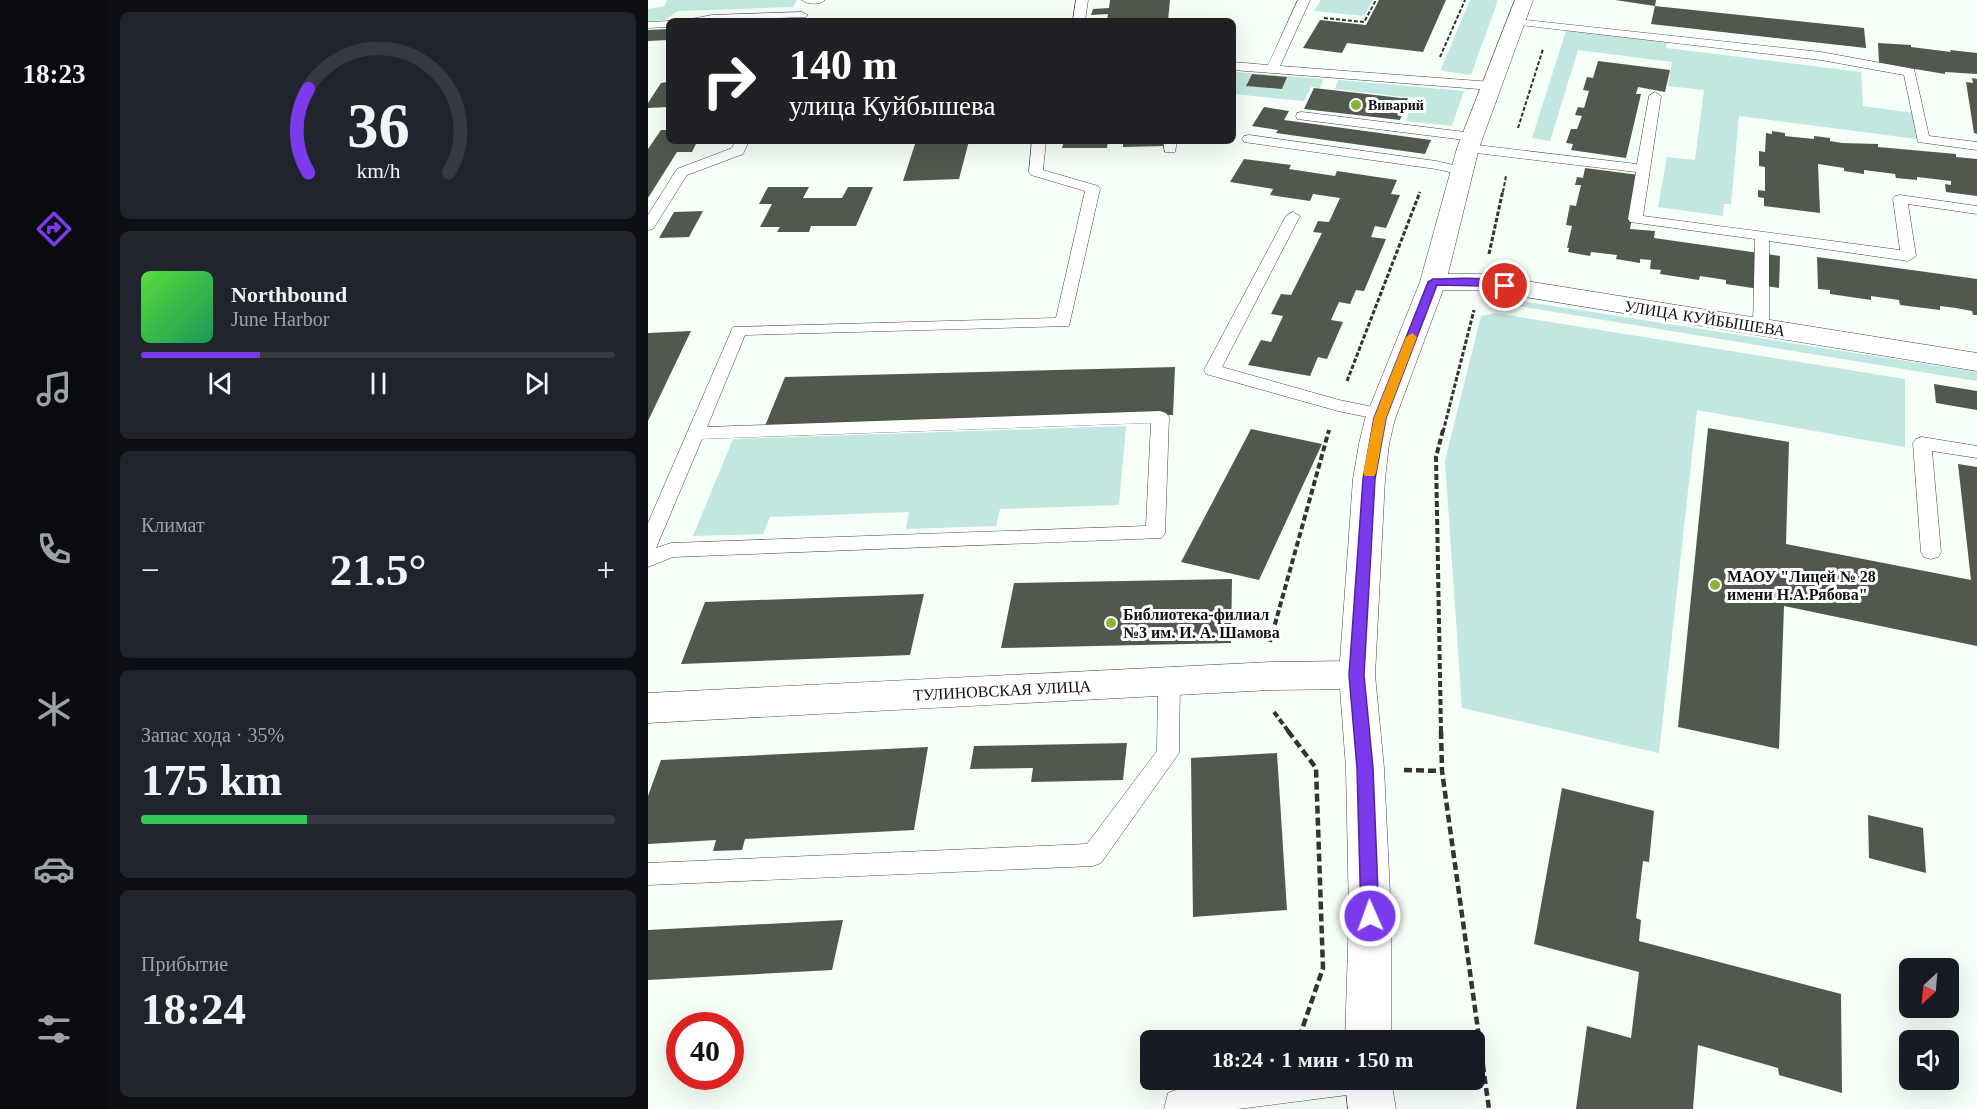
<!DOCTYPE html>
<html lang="ru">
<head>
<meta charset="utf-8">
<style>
  :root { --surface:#171b24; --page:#20242c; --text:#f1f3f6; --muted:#9ea1a6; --line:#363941; --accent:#7c3aed }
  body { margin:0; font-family:"Times New Roman",serif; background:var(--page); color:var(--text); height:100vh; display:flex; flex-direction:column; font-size:22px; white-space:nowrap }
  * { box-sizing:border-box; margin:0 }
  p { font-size:20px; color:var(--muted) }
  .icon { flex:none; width:33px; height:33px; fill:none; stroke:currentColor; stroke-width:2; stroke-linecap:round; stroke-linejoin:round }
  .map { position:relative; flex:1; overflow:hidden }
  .sheet { display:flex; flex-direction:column; gap:12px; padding:12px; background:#0d0f14; width:540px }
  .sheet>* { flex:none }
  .guide { position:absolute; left:18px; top:18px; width:570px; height:126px; border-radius:9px; box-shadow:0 6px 24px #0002; background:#202124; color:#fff; overflow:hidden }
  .needle { width:39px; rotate:206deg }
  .buttons { position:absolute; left:1251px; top:958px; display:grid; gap:12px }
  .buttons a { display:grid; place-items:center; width:60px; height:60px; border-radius:9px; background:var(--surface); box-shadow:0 6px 24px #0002; font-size:30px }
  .speed { position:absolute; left:18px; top:1012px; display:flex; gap:12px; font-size:30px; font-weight:700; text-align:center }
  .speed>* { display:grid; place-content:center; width:78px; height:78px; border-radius:50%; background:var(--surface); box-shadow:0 6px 24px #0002; line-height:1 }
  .speed .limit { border:9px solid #d22; background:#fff; color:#111 }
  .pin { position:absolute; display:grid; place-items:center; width:51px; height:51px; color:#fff; margin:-26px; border:3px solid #fff; border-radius:50%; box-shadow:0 2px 6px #0007 }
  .me { position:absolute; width:66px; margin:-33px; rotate:358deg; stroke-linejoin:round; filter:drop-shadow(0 0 4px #0008) }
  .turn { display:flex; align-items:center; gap:21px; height:126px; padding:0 24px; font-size:27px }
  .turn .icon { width:78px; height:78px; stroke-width:2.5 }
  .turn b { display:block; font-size:42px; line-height:51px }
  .big { font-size:45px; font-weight:700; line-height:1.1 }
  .sheet .tile { flex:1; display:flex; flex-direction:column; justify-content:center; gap:9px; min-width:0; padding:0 21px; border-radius:9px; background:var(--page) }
  .sheet .dial { align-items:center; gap:0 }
  .dial svg { height:156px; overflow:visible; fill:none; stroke:var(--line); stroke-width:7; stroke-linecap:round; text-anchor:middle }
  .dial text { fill:var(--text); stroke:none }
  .song { display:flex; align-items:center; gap:18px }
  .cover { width:72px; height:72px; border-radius:9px; background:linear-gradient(135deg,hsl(110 70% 55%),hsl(150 70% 35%)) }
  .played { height:6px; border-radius:3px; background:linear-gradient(90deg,var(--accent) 25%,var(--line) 25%) }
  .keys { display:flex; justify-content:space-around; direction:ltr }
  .heat { display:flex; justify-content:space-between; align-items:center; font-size:33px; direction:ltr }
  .charge { height:9px; border-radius:4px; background:linear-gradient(90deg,#34c759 35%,var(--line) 0) }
  .trip { position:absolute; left:492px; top:1030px; width:345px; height:60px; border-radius:9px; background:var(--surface); box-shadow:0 6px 24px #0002; font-weight:700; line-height:60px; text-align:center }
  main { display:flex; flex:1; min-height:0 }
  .tab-bar { display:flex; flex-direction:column; width:108px; justify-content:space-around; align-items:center; background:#090b0e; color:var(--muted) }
  .tab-bar .icon { width:42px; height:42px }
  .tab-bar .on { color:var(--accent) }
  .tab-bar b { font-size:27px; color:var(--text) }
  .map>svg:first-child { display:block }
</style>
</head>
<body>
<main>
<nav class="tab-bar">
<b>18:23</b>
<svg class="icon on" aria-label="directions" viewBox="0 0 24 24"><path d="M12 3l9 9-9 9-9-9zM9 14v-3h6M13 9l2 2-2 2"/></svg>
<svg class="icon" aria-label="music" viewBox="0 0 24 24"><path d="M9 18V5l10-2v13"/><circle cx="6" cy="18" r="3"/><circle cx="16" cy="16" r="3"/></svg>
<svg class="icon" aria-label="phone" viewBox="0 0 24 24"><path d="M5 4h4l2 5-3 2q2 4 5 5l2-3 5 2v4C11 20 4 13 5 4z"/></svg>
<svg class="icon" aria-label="climate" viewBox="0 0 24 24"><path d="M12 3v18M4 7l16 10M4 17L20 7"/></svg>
<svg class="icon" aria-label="car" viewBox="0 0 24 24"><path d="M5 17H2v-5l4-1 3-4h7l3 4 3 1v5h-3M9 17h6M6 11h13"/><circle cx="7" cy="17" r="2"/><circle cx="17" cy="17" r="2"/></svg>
<svg class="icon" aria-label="filters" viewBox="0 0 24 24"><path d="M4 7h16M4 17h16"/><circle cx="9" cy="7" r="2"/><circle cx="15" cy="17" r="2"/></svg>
</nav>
<section class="sheet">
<div class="tile dial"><svg viewBox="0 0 100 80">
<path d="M14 69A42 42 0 1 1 86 69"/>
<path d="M14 69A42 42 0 0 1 14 26" stroke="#7c3aed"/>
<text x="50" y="56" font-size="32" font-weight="700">36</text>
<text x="50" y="72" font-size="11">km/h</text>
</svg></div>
<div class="tile">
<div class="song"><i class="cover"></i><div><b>Northbound</b><p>June Harbor</p></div></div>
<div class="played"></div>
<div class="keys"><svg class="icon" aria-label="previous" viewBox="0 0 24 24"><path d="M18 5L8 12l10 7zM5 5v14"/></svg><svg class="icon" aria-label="pause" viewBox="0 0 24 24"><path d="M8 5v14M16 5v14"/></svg><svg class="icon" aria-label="next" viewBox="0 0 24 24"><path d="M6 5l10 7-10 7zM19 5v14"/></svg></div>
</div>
<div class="tile"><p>Климат</p>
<div class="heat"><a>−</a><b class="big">21.5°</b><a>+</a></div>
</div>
<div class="tile"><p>Запас хода · 35%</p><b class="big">175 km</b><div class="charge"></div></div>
<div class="tile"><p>Прибытие</p><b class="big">18:24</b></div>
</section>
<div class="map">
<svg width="1329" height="1109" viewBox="0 0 1329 1109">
  <rect width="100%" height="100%" fill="#f5fef7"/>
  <!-- green -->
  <path fill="#c2e6e0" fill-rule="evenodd" d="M19,0H149L145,7L30,11L16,20L0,21V9L16,6Z
    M673,0H725L716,16L666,11Z
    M822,0H850L823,75L795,71L793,69Z
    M919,28L1019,40L1018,48L1213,72L1215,106L1266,113L1269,139L1091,116L1083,204H1076L1075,216L1010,207L1019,157L1047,160L1056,90L1020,86L1024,62L930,50L902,141L884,138Z
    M588,72L675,79L672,88L663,87L656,101L585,94V80ZM603,74L638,77H639L634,89L598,86Z
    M690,80L816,91L804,126L758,121L766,98L687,89Z
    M841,296L1329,372V381L840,301Z
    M847,313L1257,379V447L1049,410L1011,753L814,708L797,461L833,316Z
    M478,426L471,505L352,509L348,526L258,529L261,512L122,517L115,534L45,536L85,439Z"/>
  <!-- building -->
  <path fill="#51584e" d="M462,0H522L520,21H459L460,14L443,15L445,9L461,8Z
    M731,0H798L775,52L699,43L694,53L655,48L672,20L718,25Z
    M967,0H1008L1007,6Z
    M1007,6L1216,28L1218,48L1003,24Z
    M21,29V40L0,41V30Z
    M1230,43L1263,45V47L1303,52L1302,50L1329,53V74L1297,72V74L1231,63Z
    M950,61L1022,70L1017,92L990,87L988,94H993L978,158L923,150L925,144L918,143L923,129H929L934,116L927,115L930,107L936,108L941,91L935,90L939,77L945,78Z
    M604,74L639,77L634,89L598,86Z
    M1324,78L1329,79V134L1326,133L1318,82L1325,83Z
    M21,79V107L0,108V103L13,83L19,82Z
    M666,88L753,98H760L752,120L656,109Z
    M616,107L641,111L636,120L783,140L777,154L628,133L630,130L604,126Z
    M13,130H21V141H71L69,144H48L44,152H29L0,198V149Z
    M1124,131L1137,133V136L1166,139V136L1182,138V141L1194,143L1230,144V147L1308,154V157L1329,159V196L1298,192L1297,184L1303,185V181L1269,177V180L1248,178L1247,174L1216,170V174L1196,171V168L1170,164L1172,213L1116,206V198L1110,197V190L1117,191V167L1111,166V151L1117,152L1118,133L1124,134Z
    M268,141H321L311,179L255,181Z
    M416,141H460L459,148H414Z
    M475,141H518L517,146L475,147Z
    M596,159L643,165L641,169L687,176L689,171L749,180L743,194L752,195L738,228L727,226L723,237L738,239L716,291L708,290L702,304L691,302L683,320L695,322L679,359L670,357L662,376L600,365L613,340L623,342L635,316L623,314L633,294L643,295L674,233L665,232L670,221L681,222L692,198L665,194L662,201L622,195L625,189L582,182Z
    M937,168L991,175L982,229L1007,231L1006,238L1132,256L1131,288L1118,286V290L1078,284V280L1052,276L1051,280L1012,274L1013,270L1002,269L1003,260L992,259V263L968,259L969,255L943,252L942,256L920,252L921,248H919L924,226L918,225L922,205L928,206L933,185H927L929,177L935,178Z
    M120,187H161L155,198H194L200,187H225L208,226H163L161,232H129L132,227H112L124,204H111Z
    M55,211L41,237L11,238L26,212Z
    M1169,257L1329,279V315H1325L1324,311L1308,308L1292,306V310L1252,305L1251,300L1223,296V300L1182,294V290L1170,289Z
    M43,331L0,421V333Z
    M527,367L525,415L117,426L137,377Z
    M1286,384L1329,391V410L1288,403Z
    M1060,428L1141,442L1138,544L1323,580L1310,464L1329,467V646L1136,606L1131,749L1030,727Z
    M603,429L674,444L611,580L533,562Z
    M584,579L583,643L353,648L366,583Z
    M276,594L262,655L33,664L57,602Z
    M479,743L475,780L383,782L385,768L322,769L326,746Z
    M280,747L266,830L97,839L94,850L65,851L68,840L0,844V796L13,760Z
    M629,753L639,910L545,917L543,758Z
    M914,788L1006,811L1001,862L995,861L988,918L993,920L991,941L1193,994L1194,1093L1131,1075L1130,1068L1050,1045L1045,1109H928L939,1026L983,1038L991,972L886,944Z
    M1220,815L1275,828L1278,873L1221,858Z
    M195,920L184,970L0,980V930Z"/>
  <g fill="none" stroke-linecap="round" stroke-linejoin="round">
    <!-- service casing -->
    <g stroke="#444" stroke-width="1">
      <path id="service" d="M154,0H177C172,5 159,5 154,0Z
        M428,0H440L437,21H425Z
        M650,0H662L632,66L844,82L850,86L844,90L585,70V62L620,65Z
        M154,12L160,15L158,17L41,21L43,19L64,15Z
        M868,19L1173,52L1266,69L1281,136L1329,142V150L1270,142L1256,75L1173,60L864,24V20Z
        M21,21V27L0,28V22L21,21H23Z
        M1007,92L1013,96L995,216L1252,250L1245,199L1247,196L1252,195L1329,206V214L1260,204L1268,256L1260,261L1121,241V326L1113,331L1105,326L1107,239L982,222L980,219L988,172L820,152L813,148L820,144L989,164L1001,96Z
        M654,112L825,133L832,137L825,141L649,119L648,116L649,113Z
        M601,135L788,161L819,168L821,171L814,175L788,169L596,142L594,139L596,136Z
        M87,141H101L95,154L39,175L5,229L0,230V215L29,169L84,148Z
        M384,141H398L395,170L450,186L452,189L421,326L97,335L59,427L512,411L518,413L521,417L517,533L514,538L25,557L0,567V523L85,327L408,318L437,191L383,175L381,172ZM503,423L498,526L23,543L8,548L54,439Z
        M515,141H529L527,152H517Z
        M645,212L652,216L574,367L691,400L740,410L743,414L740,418L734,420L690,411L558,374L556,370L638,216Z
        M1274,437L1329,446V458L1284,451L1293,552L1290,557L1283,559L1276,557L1273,552L1265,443L1268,439Z
        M521,672L529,675L532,681L531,753L453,863L445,866L0,885V863L439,844L509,751L510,681L513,675Z
        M601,1080H721L717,1090L707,1094L590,1109H516L520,1093L530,1089Z"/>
    </g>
    <!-- minor casing -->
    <g stroke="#444" stroke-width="1">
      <path id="minor" d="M785,274H834L1329,353V371L834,290H785L776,288L772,282L776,276Z
        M709,661L722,665L727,675L722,685L709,689L623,690L0,723V693L623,662Z"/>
    </g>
    <!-- tertiary casing -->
    <g stroke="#444" stroke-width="1">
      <path id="tertiary" d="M867,0H885L831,148L798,282L747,419L741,444L737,479L727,675L736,768L743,916V1041H697L701,916L698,768L691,675L705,479L711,444L717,419L772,282L809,148Z
        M697,1080H743L748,1109H700Z"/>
    </g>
    <!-- path-far3 -->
    <path stroke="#333" stroke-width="2" stroke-dasharray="4 2" stroke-linecap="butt" d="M676,18L716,22L728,0
      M792,57L817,0
      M870,128L895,49
      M855,192L858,176"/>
    <!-- path-far2 -->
    <path stroke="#333" stroke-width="3" stroke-dasharray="4.5 2" stroke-linecap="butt" d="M841,254L855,190
      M699,381L772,192
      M795,432L826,310"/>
    <!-- path-far1 -->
    <path stroke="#333" stroke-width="4" stroke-dasharray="6 3" stroke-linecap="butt" d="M622,642L681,430
      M626,712L641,732
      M793,732L788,457L795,430"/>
    <!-- path -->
    <path stroke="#333" stroke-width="4.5" stroke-dasharray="8 4" stroke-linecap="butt" d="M640,731L668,768L675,968L650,1041
      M793,731L794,771L841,1109
      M756,770L794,771"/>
    <!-- service -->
    <use href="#service" fill="#fff" fill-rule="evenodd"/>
    <!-- minor -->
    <use href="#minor" fill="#fff" fill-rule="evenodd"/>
    <!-- tertiary -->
    <use href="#tertiary" fill="#fff" fill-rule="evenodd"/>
  </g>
  <!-- route -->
  <path fill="#7c3aed" stroke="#51269a" stroke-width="1.5" d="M785,279C804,279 848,275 863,286L857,289L834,286L789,285L738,418L727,479L716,675L725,768L731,916L728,922L722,924L716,922L713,916L709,768L701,675L715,479L726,418L780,282Z"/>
  <!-- slow -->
  <path fill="#f59e0b" d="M764,333L769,337L738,418L728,473L726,476H717L715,473L726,418L758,337Z"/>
  <!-- markers -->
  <g fill="#8cb238" stroke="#fff" stroke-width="2">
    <circle cx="708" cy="105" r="6"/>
    <circle cx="1067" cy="585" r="6"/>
    <circle cx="463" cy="623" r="6"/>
  </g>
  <g text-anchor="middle" stroke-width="6" stroke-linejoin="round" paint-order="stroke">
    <!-- far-poi labels -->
    <g font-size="14" font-weight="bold" fill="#111" stroke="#fff" text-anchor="start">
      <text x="720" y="110">Виварий</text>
    </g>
    <!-- street labels -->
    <g font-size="16" fill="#111" stroke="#fff">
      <text transform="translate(1057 318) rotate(9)" y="6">УЛИЦА КУЙБЫШЕВА</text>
      <text transform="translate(354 690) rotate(-3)" y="6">ТУЛИНОВСКАЯ УЛИЦА</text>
    </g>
    <!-- poi labels -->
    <g font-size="16" font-weight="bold" fill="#111" stroke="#fff" text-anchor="start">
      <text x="1079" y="582">МАОУ "Лицей № 28<tspan x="1079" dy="18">имени Н.А.Рябова"</tspan></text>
      <text x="475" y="620">Библиотека-филиал<tspan x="475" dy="18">№3 им. И. А. Шамова</tspan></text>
    </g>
  </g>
</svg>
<div class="buttons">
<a><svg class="needle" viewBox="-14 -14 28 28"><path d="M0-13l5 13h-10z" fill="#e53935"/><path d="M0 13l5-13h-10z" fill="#9ea1a6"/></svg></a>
<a><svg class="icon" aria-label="sound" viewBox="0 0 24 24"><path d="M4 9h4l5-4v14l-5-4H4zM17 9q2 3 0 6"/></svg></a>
</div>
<div class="speed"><div class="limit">40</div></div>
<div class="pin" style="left:857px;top:286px;background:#d93025"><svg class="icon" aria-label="arrive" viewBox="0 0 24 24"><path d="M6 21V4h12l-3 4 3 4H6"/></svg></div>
<svg class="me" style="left:722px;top:916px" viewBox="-20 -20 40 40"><circle r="17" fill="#7c3aed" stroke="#fff" stroke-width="3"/><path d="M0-11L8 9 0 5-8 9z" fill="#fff"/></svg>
<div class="trip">18:24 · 1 мин · 150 m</div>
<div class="guide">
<div class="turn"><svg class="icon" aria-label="right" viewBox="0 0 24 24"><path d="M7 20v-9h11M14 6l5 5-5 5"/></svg><div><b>140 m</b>улица Куйбышева</div></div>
</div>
</div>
</main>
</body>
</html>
